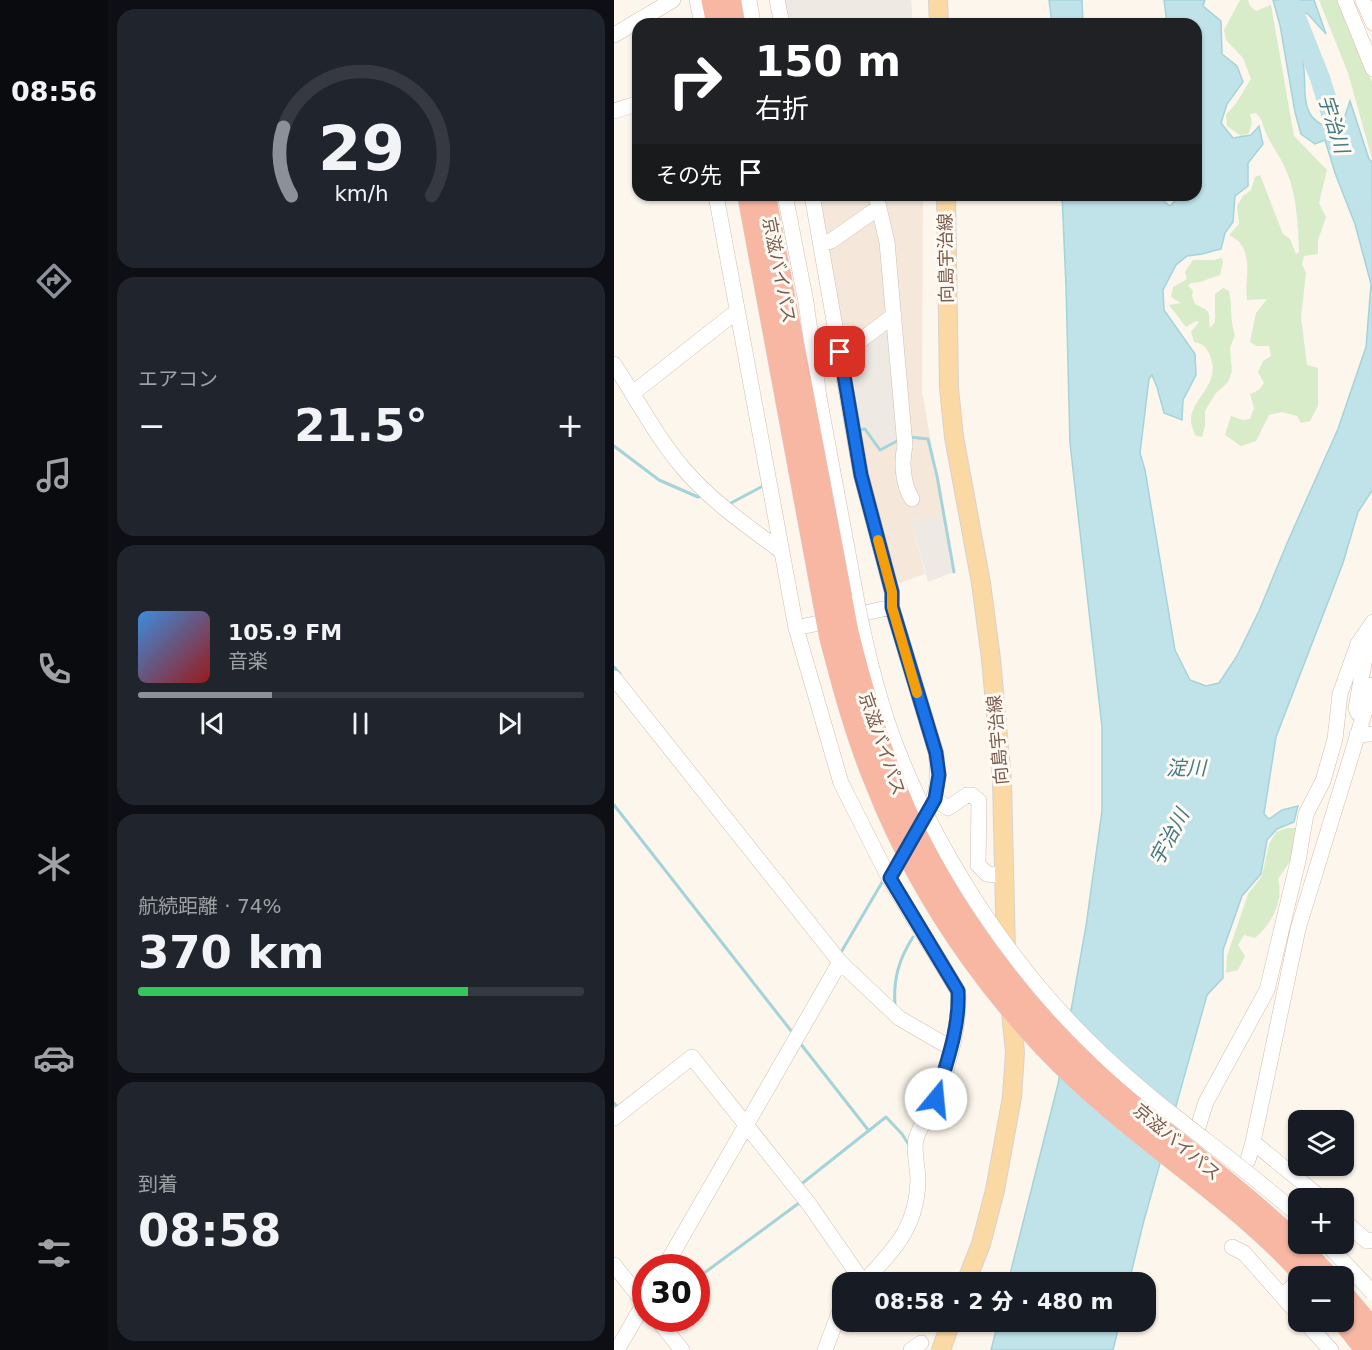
<!DOCTYPE html>
<html lang="ja">
<head>
<meta charset="utf-8">
<style>
  :root { --surface:#171b24; --page:#20242c; --text:#f1f3f6; --muted:#9ea1a6; --line:#363941; --accent:#8c9099 }
  body { margin:0; font-family:"DejaVu Sans","Noto Sans JP",sans-serif; background:var(--page); color:var(--text); height:100vh; display:flex; flex-direction:column; font-size:22px; white-space:nowrap }
  * { box-sizing:border-box; margin:0 }
  p { font-size:20px; color:var(--muted) }
  .icon { flex:none; width:33px; height:33px; fill:none; stroke:currentColor; stroke-width:2; stroke-linecap:round; stroke-linejoin:round }
  .map { position:relative; flex:1; overflow:hidden }
  .side { display:flex; flex-direction:column; gap:9px; padding:9px; background:#0d0f14; width:506px }
  .side>* { flex:none }
  .hud { position:absolute; left:18px; top:18px; width:570px; height:183px; border-radius:18px; box-shadow:0 2px 4px #0004; background:#202124; color:#fff; overflow:hidden }
  .buttons { position:absolute; left:674px; top:1110px; display:grid; gap:12px }
  .buttons a { display:grid; place-items:center; width:66px; height:66px; border-radius:12px; background:var(--surface); box-shadow:0 2px 4px #0004; font-size:30px }
  .speed { position:absolute; left:18px; top:1254px; display:flex; gap:12px; font-size:30px; font-weight:700; text-align:center }
  .speed>* { display:grid; place-content:center; width:78px; height:78px; border-radius:50%; background:var(--surface); box-shadow:0 2px 4px #0004; line-height:1 }
  .speed .limit { border:9px solid #d22; background:#fff; color:#111 }
  .pin { position:absolute; display:grid; place-items:center; width:51px; height:51px; color:#fff; margin:-26px; border-radius:12px; box-shadow:0 3px 9px #0006 }
  .me { position:absolute; width:66px; margin:-33px; rotate:17deg; stroke-linejoin:round; filter:drop-shadow(0 0 4px #0008) }
  .turn { display:flex; align-items:center; gap:21px; height:126px; padding:0 24px; font-size:27px }
  .turn .icon { width:78px; height:78px; stroke-width:2.5 }
  .turn b { display:block; font-size:42px; line-height:51px }
  .then { display:flex; align-items:center; height:57px; padding:0 24px; background:#0003; gap:12px; font-size:22px }
  .big { font-size:45px; font-weight:800; line-height:1.1 }
  .side .widget { flex:1; display:flex; flex-direction:column; justify-content:center; gap:9px; min-width:0; padding:0 21px; border-radius:18px; background:var(--page) }
  .side .dial { align-items:center; gap:0 }
  .dial svg { height:156px; overflow:visible; fill:none; stroke:var(--line); stroke-width:7; stroke-linecap:round; text-anchor:middle }
  .dial text { fill:var(--text); stroke:none }
  .song { display:flex; align-items:center; gap:18px }
  .cover { width:72px; height:72px; border-radius:9px; background:linear-gradient(135deg,hsl(210 70% 55%),hsl(0 70% 35%)) }
  .played { height:6px; border-radius:3px; background:linear-gradient(90deg,var(--accent) 30%,var(--line) 30%) }
  .keys { display:flex; justify-content:space-around; direction:ltr }
  .heat { display:flex; justify-content:space-between; align-items:center; font-size:33px; direction:ltr }
  .charge { height:9px; border-radius:4px; background:linear-gradient(90deg,#34c759 74%,var(--line) 0) }
  .trip { position:absolute; left:218px; top:1272px; width:324px; height:60px; border-radius:18px; background:var(--surface); box-shadow:0 2px 4px #0004; font-weight:800; line-height:60px; text-align:center }
  main { display:flex; flex:1; min-height:0 }
  .dock { display:flex; flex-direction:column; width:108px; justify-content:space-around; align-items:center; background:#090b0e; color:var(--muted) }
  .dock .icon { width:42px; height:42px }
  .dock .on { color:var(--accent) }
  .dock b { font-size:27px; color:var(--text) }
  .map>svg:first-child { display:block }
</style>
</head>
<body>
<main>
<nav class="dock">
<b>08:56</b>
<svg class="icon on" aria-label="directions" viewBox="0 0 24 24"><path d="M12 3l9 9-9 9-9-9zM9 14v-3h6M13 9l2 2-2 2"/></svg>
<svg class="icon" aria-label="music" viewBox="0 0 24 24"><path d="M9 18V5l10-2v13"/><circle cx="6" cy="18" r="3"/><circle cx="16" cy="16" r="3"/></svg>
<svg class="icon" aria-label="phone" viewBox="0 0 24 24"><path d="M5 4h4l2 5-3 2q2 4 5 5l2-3 5 2v4C11 20 4 13 5 4z"/></svg>
<svg class="icon" aria-label="climate" viewBox="0 0 24 24"><path d="M12 3v18M4 7l16 10M4 17L20 7"/></svg>
<svg class="icon" aria-label="car" viewBox="0 0 24 24"><path d="M5 17H2v-5l4-1 3-4h7l3 4 3 1v5h-3M9 17h6M6 11h13"/><circle cx="7" cy="17" r="2"/><circle cx="17" cy="17" r="2"/></svg>
<svg class="icon" aria-label="filters" viewBox="0 0 24 24"><path d="M4 7h16M4 17h16"/><circle cx="9" cy="7" r="2"/><circle cx="15" cy="17" r="2"/></svg>
</nav>
<section class="side">
<div class="widget dial"><svg viewBox="0 0 100 80">
<path d="M14 69A42 42 0 1 1 86 69"/>
<path d="M14 69A42 42 0 0 1 10 34" stroke="#8c9099"/>
<text x="50" y="56" font-size="32" font-weight="700">29</text>
<text x="50" y="72" font-size="11">km/h</text>
</svg></div>
<div class="widget"><p>エアコン</p>
<div class="heat"><a>−</a><b class="big">21.5°</b><a>+</a></div>
</div>
<div class="widget">
<div class="song"><i class="cover"></i><div><b>105.9 FM</b><p>音楽</p></div></div>
<div class="played"></div>
<div class="keys"><svg class="icon" aria-label="previous" viewBox="0 0 24 24"><path d="M18 5L8 12l10 7zM5 5v14"/></svg><svg class="icon" aria-label="pause" viewBox="0 0 24 24"><path d="M8 5v14M16 5v14"/></svg><svg class="icon" aria-label="next" viewBox="0 0 24 24"><path d="M6 5l10 7-10 7zM19 5v14"/></svg></div>
</div>
<div class="widget"><p>航続距離 · 74%</p><b class="big">370 km</b><div class="charge"></div></div>
<div class="widget"><p>到着</p><b class="big">08:58</b></div>
</section>
<div class="map">
<svg width="759" height="1350" viewBox="0 0 759 1350">
  <rect width="100%" height="100%" fill="#fdf6ec"/>
  <!-- residential -->
  <path fill="#f5e8da" d="M204,195H309L308,391L330,515L297,520L311,574L286,583L281,580L262,514L245,429H251L266,450L231,347Z"/>
  <!-- industrial -->
  <path fill="#efe9e4" d="M169,0H297L299,24H173Z
    M275,326L285,440L266,450L251,429H245L235,380L238,377L234,355Z
    M330,515L340,572L314,582L297,520Z"/>
  <!-- green -->
  <path fill="#d8ecc9" d="M626,0H634L636,6L642,11L657,5L680,136L713,170L705,203L712,217L704,240V254L690,256L688,264L692,273L687,317L693,365L704,368V406L696,421L687,423L683,416L668,412L655,415L642,441L627,446L611,435L617,416L629,420L636,419L640,408L636,394L645,390L650,383L644,372L649,361L657,356L655,346H642L636,342L642,313L653,299L633,300C630,282 639,260 626,243C624,240 618,237 615,235L625,224L623,206L629,196L637,190L641,177L646,175L669,234L676,239L682,254L685,252C684,224 683,196 672,170C667,158 659,148 654,137C649,129 649,119 642,113L636,114L638,123L635,133L627,136L613,126L612,114C623,105 629,91 637,79L629,58L612,40L610,30Z
    M705,0H728L758,82V159L734,73Z
    M608,258L609,262L606,275C595,278 588,283 577,283L574,286L579,290L578,296L581,304C601,314 593,311 596,328L601,322V294L609,288L615,291C619,308 615,317 621,335L616,348L618,371L614,382L601,394L591,411V426L588,437L581,435C580,431 577,425 577,421C576,399 608,385 596,356C592,346 590,344 580,342L577,332L585,322L582,321L572,327L555,305L567,303L557,297L559,287L573,279L571,272L579,260H600Z
    M673,828H682L681,854L664,879C670,901 658,923 641,938L630,935L624,945L631,956L624,970L612,973L613,956L634,894L648,876L655,844L662,832Z"/>
  <!-- water -->
  <path fill="#bfe3e8" stroke="#a5d3da" stroke-width="1.5" d="M435,0H468L469,24H438Z
    M550,0H591L589,6L607,21L608,54L623,66L629,82L613,104L607,123L619,138L637,135L645,126L649,144L634,163V186L621,196L619,222L611,233L607,249L588,254L573,256L562,265L549,290L550,310L581,354L582,375L569,400L568,420L550,413L543,387L538,375L535,379L526,453L531,470L561,650L576,680L592,686L605,683L623,656L645,611L674,541L724,429L752,347L757,284L741,224L721,173L711,140L701,144L687,134L681,112L666,25L659,0H700L712,34L693,13L690,14C682,31 683,36 690,52L688,56C696,90 678,121 726,131L736,101L755,159L758,162L759,489L744,512L729,563L662,737L650,814L655,819L668,810L684,806L680,822L663,829L653,840L647,874L628,896L609,950V978L593,995L529,1224L515,1282H394L444,1084L472,926L488,811V727L456,443L452,286L448,195H542L556,206L567,195H582L585,138L582,130V24H553Z
    M384,1322H506L499,1350H377Z"/>
  <g fill="none" stroke-linecap="round" stroke-linejoin="round">
    <!-- stream -->
    <path stroke="#a5d3da" stroke-width="3" d="M244,430L251,429L266,450L285,440
      M295,437L314,439L323,476L340,572
      M0,446L45,480L84,497L87,496
      M117,503L149,486
      M0,667L6,674
      M0,805L178,1032L180,1031
      M276,868L285,853
      M226,954L270,879
      M281,1006C279,979 285,959 299,937
      M186,1043L255,1131
      M0,1103L4,1108
      M186,1185L272,1117L288,1134L295,1145
      M82,1279L185,1203L187,1205"/>
    <!-- river -->
    <path stroke="#bfe3e8" stroke-width="20" d="M675,0L706,78L730,156"/>
    <!-- minor casing -->
    <g stroke="#d1beb0" stroke-width="16">
      <path id="minor" d="M83,0L88,24
        M135,0L139,24
        M163,0L168,24
        M731,0L759,69
        M749,0L759,23
        M0,35L59,0
        M0,111L22,104
        M102,195L182,628L227,783L275,878L344,991C346,1026 335,1065 322,1098C317,1112 306,1125 302,1139C299,1149 304,1169 304,1180C303,1228 280,1249 250,1282
        M171,195L192,302L205,397L243,602
        M198,195L247,475L278,592V607L322,753C326,786 323,795 307,824
        M262,195L273,242L291,446C287,462 289,485 298,499
        M207,244L217,241L264,208
        M199,359L234,350L280,315
        M0,364C22,398 42,436 69,468C96,500 133,526 167,551
        M19,393L118,315L124,313
        M182,628L278,607
        M0,678L226,962L285,1018L337,1048
        M744,713L742,708L755,636
        M743,735L759,734
        M321,799L334,808L353,795H358L365,801L364,865L373,874L390,876
        M0,1118L78,1057L195,1204L249,1282
        M574,1158L592,1102L653,990L684,861L692,814L709,781L721,739L726,694L744,644L759,622
        M634,1160L639,1142
        M707,1198L639,1142L684,929L759,685
        M729,1220L753,1241L759,1240
        M618,1247L630,1253L684,1314
        M0,1265L32,1305
        M50,1268L226,962
        M668,1296L684,1282
        M42,1318L68,1350
        M691,1322L717,1350
        M3,1350L32,1300
        M211,1350L228,1305
        M297,1350L307,1343"/>
    </g>
    <!-- major casing -->
    <g stroke="#dad1cd" stroke-width="20">
      <path id="major" d="M324,0L325,24
        M332,195L335,388L340,437L367,583L377,659L388,781L392,954
        M352,1282L367,1244L381,1190L398,1097L401,1052L396,1003
        M327,1350L337,1322"/>
    </g>
    <!-- highway casing -->
    <g stroke="#dad1cd" stroke-width="22">
      <path id="highway" d="M98,0L103,24
        M116,0L120,24
        M729,1294L759,1330
        M729,1321L752,1350"/>
    </g>
    <!-- minor -->
    <use href="#minor" stroke="#fff" stroke-width="15"/>
    <!-- major -->
    <use href="#major" stroke="#fbd9a5" stroke-width="18"/>
    <!-- highway -->
    <use href="#highway" stroke="#f7b7a3" stroke-width="21"/>
    <!-- minor-bridge casing -->
    <g stroke="#d1beb0" stroke-width="16" stroke-linecap="butt">
      <path id="minor-bridge" d="M243,602C253,653 265,703 284,751C328,862 401,972 488,1054C549,1112 621,1159 684,1215
        M713,1244L759,1293"/>
    </g>
    <!-- highway-bridge casing -->
    <g stroke="#dad1cd" stroke-width="22" stroke-linecap="butt">
      <path id="highway-bridge" d="M134,195L216,637C229,687 242,736 262,784C310,906 392,1020 492,1105C558,1162 633,1211 691,1276
        M151,195L234,632C249,692 266,752 291,809C335,909 404,1002 485,1076C543,1130 608,1174 666,1228C683,1243 698,1260 714,1276"/>
    </g>
    <!-- minor-bridge -->
    <use href="#minor-bridge" stroke="#fff" stroke-width="15"/>
    <!-- highway-bridge -->
    <use href="#highway-bridge" stroke="#f7b7a3" stroke-width="21"/>
  </g>
  <g fill="none" stroke-linecap="round" stroke-linejoin="round">
    <!-- route casing -->
    <g stroke="#114b97" stroke-width="15">
      <path id="route" d="M226,352L247,475L278,592V607L322,753L325,775L321,799L276,878L344,991C346,1028 332,1064 322,1099"/>
    </g>
    <!-- route -->
    <use href="#route" stroke="#1a73e8" stroke-width="10"/>
    <!-- slow -->
    <path stroke="#f59e0b" stroke-width="10" d="M264,540L278,592V607L303,693"/>
  </g>
  <g text-anchor="middle" stroke-width="6" stroke-linejoin="round" paint-order="stroke">
    <!-- street labels -->
    <g font-size="18" fill="#7a5c4d" stroke="#fffaf3">
      <text transform="translate(332 258) rotate(-91)" y="6">向島宇治線</text>
      <text transform="translate(165 270) rotate(79)" y="6">京滋バイパス</text>
      <text transform="translate(384 740) rotate(-95)" y="6">向島宇治線</text>
      <text transform="translate(268 744) rotate(71)" y="6">京滋バイパス</text>
      <text transform="translate(563 1142) rotate(40)" y="6">京滋バイパス</text>
    </g>
    <!-- water labels -->
    <g font-size="20" font-style="italic" fill="#437c86" stroke="#fffaf3">
      <text transform="translate(720 124) rotate(73)" y="7">宇治川</text>
      <text x="572" y="775">淀川</text>
      <text transform="translate(555 837) rotate(-62)" y="7">宇治川</text>
    </g>
  </g>
</svg>
<div class="buttons">
<a><svg class="icon" aria-label="layers" viewBox="0 0 24 24"><path d="M12 4l9 5-9 5-9-5zM3 14l9 5 9-5"/></svg></a>
<a>+</a>
<a>−</a>
</div>
<div class="speed"><div class="limit">30</div></div>
<div class="pin" style="left:226px;top:352px;background:#d93025"><svg class="icon" aria-label="arrive" viewBox="0 0 24 24"><path d="M6 21V4h12l-3 4 3 4H6"/></svg></div>
<svg class="me" style="left:322px;top:1099px" viewBox="-20 -20 40 40"><circle r="19" fill="#fff"/><path d="M0-13L10 11 0 6-10 11z" fill="#1a73e8"/></svg>
<div class="trip">08:58 · 2 分 · 480 m</div>
<div class="hud">
<div class="turn"><svg class="icon" aria-label="right" viewBox="0 0 24 24"><path d="M7 20v-9h11M14 6l5 5-5 5"/></svg><div><b>150 m</b>右折</div></div>
<div class="then">その先<svg class="icon" aria-label="arrive" viewBox="0 0 24 24"><path d="M6 21V4h12l-3 4 3 4H6"/></svg></div>
</div>
</div>
</main>
</body>
</html>
